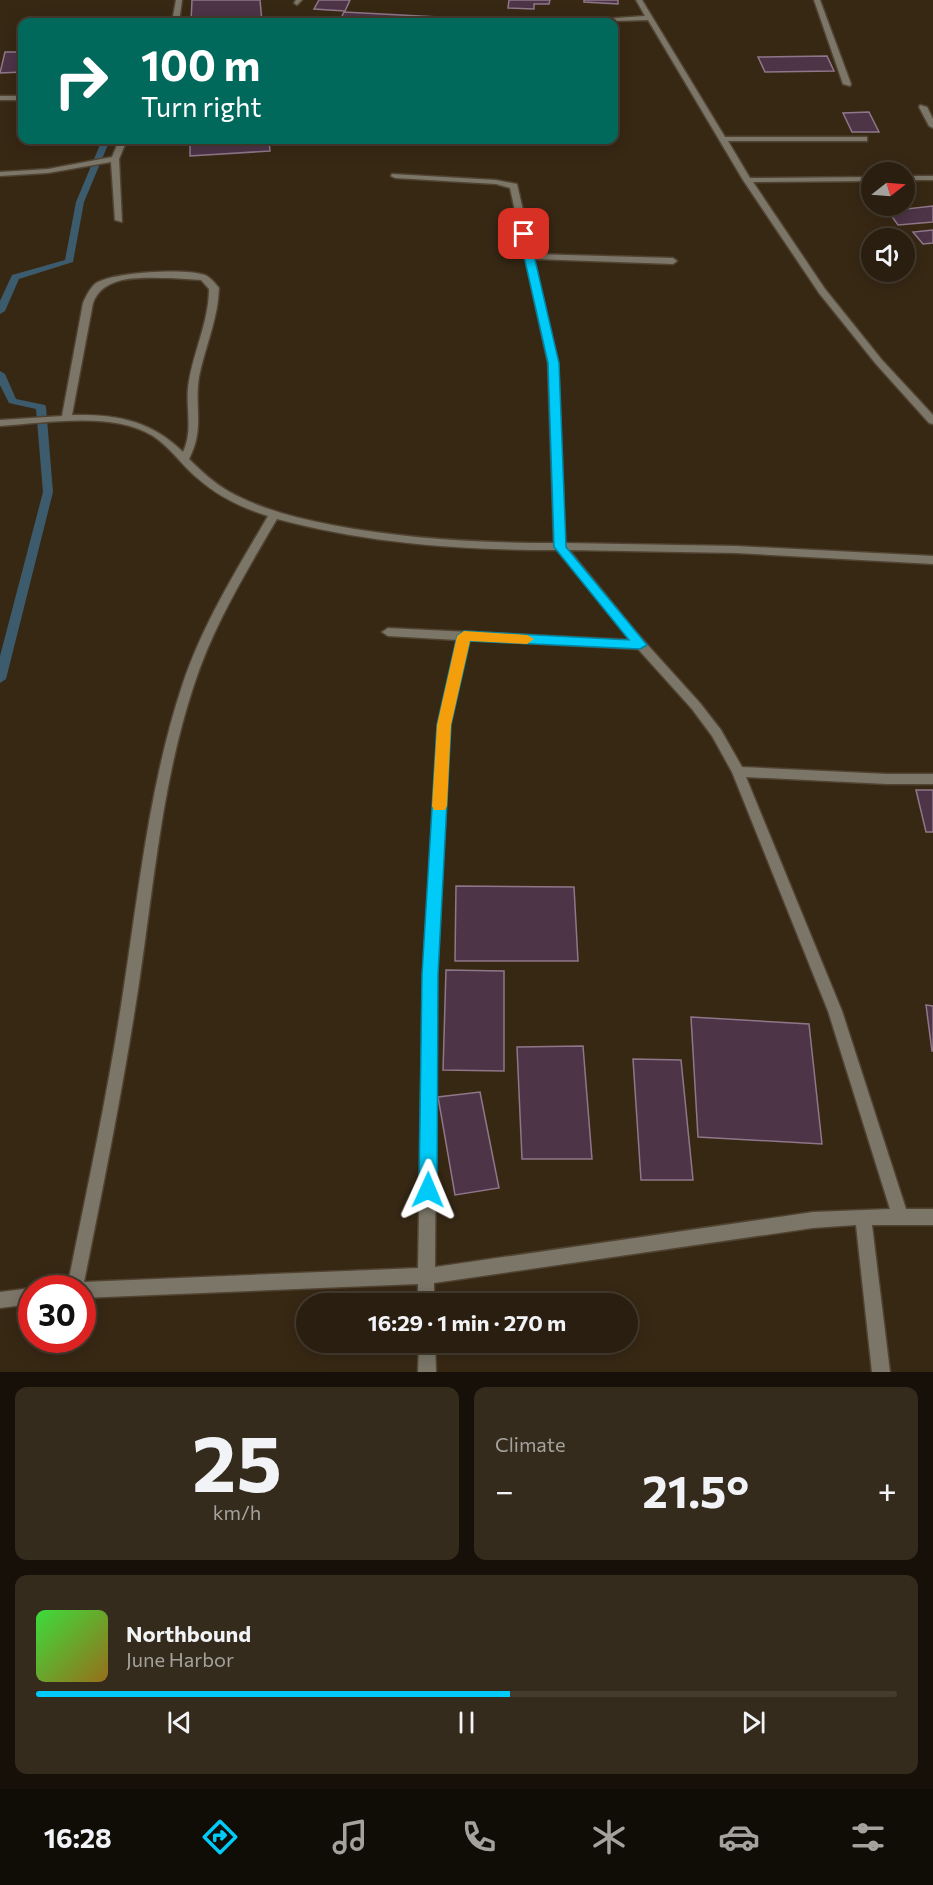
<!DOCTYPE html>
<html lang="en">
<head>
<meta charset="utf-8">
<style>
  :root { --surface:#291e0f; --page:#352b1d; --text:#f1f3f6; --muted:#a5a29e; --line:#453c2f; --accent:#00cbf8 }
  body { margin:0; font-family:Commissioner,sans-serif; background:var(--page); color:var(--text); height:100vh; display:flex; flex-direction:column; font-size:22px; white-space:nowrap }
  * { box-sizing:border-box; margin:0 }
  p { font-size:20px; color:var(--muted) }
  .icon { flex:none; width:33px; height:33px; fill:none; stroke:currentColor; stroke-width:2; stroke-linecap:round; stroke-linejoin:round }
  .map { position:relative; height:1372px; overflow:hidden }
  .details { display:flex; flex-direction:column; gap:15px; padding:15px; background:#171008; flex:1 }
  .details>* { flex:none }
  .banner { position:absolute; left:18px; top:18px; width:600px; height:126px; border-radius:12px; box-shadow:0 3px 15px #0003,0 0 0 2px var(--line); background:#00695c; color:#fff; overflow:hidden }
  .needle { width:39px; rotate:73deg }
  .controls { position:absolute; left:861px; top:162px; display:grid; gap:12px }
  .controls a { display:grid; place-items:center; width:54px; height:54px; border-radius:50%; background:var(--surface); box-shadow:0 3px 15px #0003,0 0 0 2px var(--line); font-size:30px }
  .speed { position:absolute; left:18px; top:1275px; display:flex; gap:12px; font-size:30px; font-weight:700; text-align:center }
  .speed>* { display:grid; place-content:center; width:78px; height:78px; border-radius:50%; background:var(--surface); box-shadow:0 3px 15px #0003,0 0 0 2px var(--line); line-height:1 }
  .speed .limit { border:9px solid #d22; background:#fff; color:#111 }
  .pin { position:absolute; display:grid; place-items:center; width:51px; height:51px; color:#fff; margin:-26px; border-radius:12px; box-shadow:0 3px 9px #0006 }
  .me { position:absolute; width:66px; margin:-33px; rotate:1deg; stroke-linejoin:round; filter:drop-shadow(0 0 4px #0008) }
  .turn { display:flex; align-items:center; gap:21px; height:126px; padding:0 24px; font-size:27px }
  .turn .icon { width:78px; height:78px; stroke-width:2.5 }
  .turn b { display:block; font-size:42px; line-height:51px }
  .big { font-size:45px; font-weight:700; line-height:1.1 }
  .details .tile { flex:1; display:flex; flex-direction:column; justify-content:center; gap:9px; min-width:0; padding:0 21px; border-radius:12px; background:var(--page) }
  .details .dial { align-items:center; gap:0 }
  .dial b { font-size:78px; line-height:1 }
  .song { display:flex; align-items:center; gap:18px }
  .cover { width:72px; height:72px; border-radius:9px; background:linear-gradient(135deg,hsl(120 70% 55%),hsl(40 70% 35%)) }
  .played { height:6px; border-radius:3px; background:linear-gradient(90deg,var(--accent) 55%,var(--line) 55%) }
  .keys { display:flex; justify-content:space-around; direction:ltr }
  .heat { display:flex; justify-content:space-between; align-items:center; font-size:33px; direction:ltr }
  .details .tiles { flex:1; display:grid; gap:15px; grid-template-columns:1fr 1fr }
  .tile:last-child { grid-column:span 2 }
  .trip { position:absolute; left:296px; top:1293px; width:342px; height:60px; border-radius:30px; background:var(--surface); box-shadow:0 3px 15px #0003,0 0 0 2px var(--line); font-weight:700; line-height:60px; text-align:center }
  .tab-bar { display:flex; height:96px; justify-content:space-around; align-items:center; background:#100c06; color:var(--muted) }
  .tab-bar .icon { width:42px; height:42px }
  .tab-bar .on { color:var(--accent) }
  .tab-bar b { font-size:27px; color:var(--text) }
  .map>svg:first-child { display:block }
</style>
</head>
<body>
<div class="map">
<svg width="933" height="1372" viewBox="0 0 933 1372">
  <rect width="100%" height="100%" fill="#372814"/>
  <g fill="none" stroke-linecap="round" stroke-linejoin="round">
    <!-- stream -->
    <path fill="#3c5b6d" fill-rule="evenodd" d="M102,140H110L84,202L73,262L19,279L5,311L0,314V301L12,275L65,260L76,202Z
      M0,371L5,374L16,399L45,405L46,407L53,492L6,679L0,683V656L43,492L36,409L9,403L0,385Z"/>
  </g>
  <!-- building -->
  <path fill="#4d3447" stroke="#8f7789" stroke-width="1.5" d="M192,0H260L262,22H191Z
    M319,0H350L345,11L314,9Z
    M509,0H550L549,4H534V9L508,8Z
    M584,0H618V4L584,2Z
    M344,12L457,18L455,22H339Z
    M5,52H22V72L0,73Z
    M827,56L834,71L765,72L758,57Z
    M869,112L879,132H852L843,113Z
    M190,140H269L270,151L190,156Z
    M933,206V222L898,225L888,211Z
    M933,230V243L923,244L913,232Z
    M916,790H933V832H926Z
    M456,886L574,887L578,961H455Z
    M446,970L504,971V1071L443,1070Z
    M926,1005L933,1006V1051H932Z
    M691,1017L809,1024L822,1144L698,1137Z
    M583,1046L592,1159H522L517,1047Z
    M633,1059L681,1060L693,1180H641Z
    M480,1092L499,1188L455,1195L438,1097Z"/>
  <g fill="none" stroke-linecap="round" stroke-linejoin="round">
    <!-- lane casing -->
    <g stroke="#514331" stroke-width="3">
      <path id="lane" d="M176,0H182L179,22H172Z
        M296,0H302L297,5L294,3Z
        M0,96H22V100H0Z
        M119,140H127L119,159L122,222L115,220L111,162L48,173L0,176V172L48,169L112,157Z"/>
    </g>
    <!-- street casing -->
    <g stroke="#514331" stroke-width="3">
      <path id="street" d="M636,0H642L725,137H867V141H728L750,178L872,177V181L753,182L825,289L882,360L933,415V424L929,423L876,364L819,293L743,180L648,20L582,22L586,20L645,16Z
        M814,0H820L851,84L850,86L843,84Z
        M920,105L927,107L933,119V128L929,126L919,107Z
        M392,174L496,180L517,184L533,254L673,258L677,261L673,264L534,259L558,363L565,543L736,546L933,556V564L736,553L569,550L635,631L700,703L721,730L742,767L887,774H933V784H887L746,777L842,1011L906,1209H933V1225H872L890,1372H872L856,1225L813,1228L434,1283V1304H418V1284L82,1298V1288H67C87,1190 108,1092 123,993C139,890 149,786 182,686C202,625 236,571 268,516C242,508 217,496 196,477C181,464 170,447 153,436C113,411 46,423 0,426V420L62,416L83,303C86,296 90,288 96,283C115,272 184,268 205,275C210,277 215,283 219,288L218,300C215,326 204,351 199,377C194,408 205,428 189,459C201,471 213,482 228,491C260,509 296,518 332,525C406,539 479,543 554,543L548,363L510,188L496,184L395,178L391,176ZM171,278L201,280L209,289C209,323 192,354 188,388C186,410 193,431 183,452C151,420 115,414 72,415L93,303C104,273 145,278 171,278ZM277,519C371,544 460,550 557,550L630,640L388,628L382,632L388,636L457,640L438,725L423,975L418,1268L84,1282C104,1182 124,1083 139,983C154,883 162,781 194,685C213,626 246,572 277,519ZM469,640L638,649L692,709L712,736L732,772L828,1011L890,1209L813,1212L435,1267L437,975L450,725Z
        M904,176H933V180H904Z
        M32,1288V1304L0,1308V1292Z
        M419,1342H435L436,1372H418Z"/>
    </g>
    <!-- lane -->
    <use href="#lane" fill="#7b7668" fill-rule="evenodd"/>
    <!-- street -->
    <use href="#street" fill="#7b7668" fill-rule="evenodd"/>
  </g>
  <!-- route -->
  <path fill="#00cbf8" stroke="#0084a1" stroke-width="1.5" d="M524,231L529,234L559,363L566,547L647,645L640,649L470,641L451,725L438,975L437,1190L434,1196L428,1198L421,1196L419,1190L422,975L437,725L457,636L464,631L629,640L554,547L548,363L519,234Z"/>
  <!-- slow -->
  <path fill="#f59e0b" d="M464,631L527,635L534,639L527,644L470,641L451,725L447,806L445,810H434L432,806L437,725L457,636Z"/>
</svg>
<div class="controls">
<a><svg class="needle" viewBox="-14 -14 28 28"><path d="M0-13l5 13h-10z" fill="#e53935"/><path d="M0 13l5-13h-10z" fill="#a5a29e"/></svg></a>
<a><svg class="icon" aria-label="sound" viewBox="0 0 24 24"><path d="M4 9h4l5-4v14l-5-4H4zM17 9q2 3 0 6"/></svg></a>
</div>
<div class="speed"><div class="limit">30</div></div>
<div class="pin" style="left:524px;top:234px;background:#d93025"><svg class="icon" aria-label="arrive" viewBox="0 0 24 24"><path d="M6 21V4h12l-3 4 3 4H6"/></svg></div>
<svg class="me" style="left:428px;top:1190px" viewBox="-20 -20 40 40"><path d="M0-17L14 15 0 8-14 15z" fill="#00cbf8" stroke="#fff" stroke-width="4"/></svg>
<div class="trip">16:29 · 1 min · 270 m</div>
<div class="banner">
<div class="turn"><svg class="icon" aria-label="right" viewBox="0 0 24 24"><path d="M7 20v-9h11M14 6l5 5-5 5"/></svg><div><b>100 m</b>Turn right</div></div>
</div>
</div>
<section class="details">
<div class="tiles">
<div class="tile dial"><b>25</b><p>km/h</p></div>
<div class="tile"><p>Climate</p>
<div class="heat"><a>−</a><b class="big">21.5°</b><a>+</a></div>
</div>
<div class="tile">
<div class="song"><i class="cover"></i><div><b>Northbound</b><p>June Harbor</p></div></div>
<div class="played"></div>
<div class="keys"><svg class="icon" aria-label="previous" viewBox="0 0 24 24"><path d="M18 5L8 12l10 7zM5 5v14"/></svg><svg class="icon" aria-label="pause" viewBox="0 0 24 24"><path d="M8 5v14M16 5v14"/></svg><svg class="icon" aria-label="next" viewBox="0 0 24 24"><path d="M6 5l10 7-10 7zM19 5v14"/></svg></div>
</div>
</div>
</section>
<nav class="tab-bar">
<b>16:28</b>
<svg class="icon on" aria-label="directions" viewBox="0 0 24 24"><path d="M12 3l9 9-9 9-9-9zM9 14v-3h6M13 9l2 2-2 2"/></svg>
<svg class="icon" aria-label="music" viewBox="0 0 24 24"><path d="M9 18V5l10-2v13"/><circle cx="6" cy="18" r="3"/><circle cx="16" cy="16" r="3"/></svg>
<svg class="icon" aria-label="phone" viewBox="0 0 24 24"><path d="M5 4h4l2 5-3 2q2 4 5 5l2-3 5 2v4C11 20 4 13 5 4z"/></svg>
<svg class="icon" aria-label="climate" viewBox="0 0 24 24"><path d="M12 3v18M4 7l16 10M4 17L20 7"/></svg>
<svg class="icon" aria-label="car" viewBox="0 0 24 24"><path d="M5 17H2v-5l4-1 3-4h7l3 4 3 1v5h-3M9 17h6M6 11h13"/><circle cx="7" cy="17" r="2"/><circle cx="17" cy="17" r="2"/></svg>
<svg class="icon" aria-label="filters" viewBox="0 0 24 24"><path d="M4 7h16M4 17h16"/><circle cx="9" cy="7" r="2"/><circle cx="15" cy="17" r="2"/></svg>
</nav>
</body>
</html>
